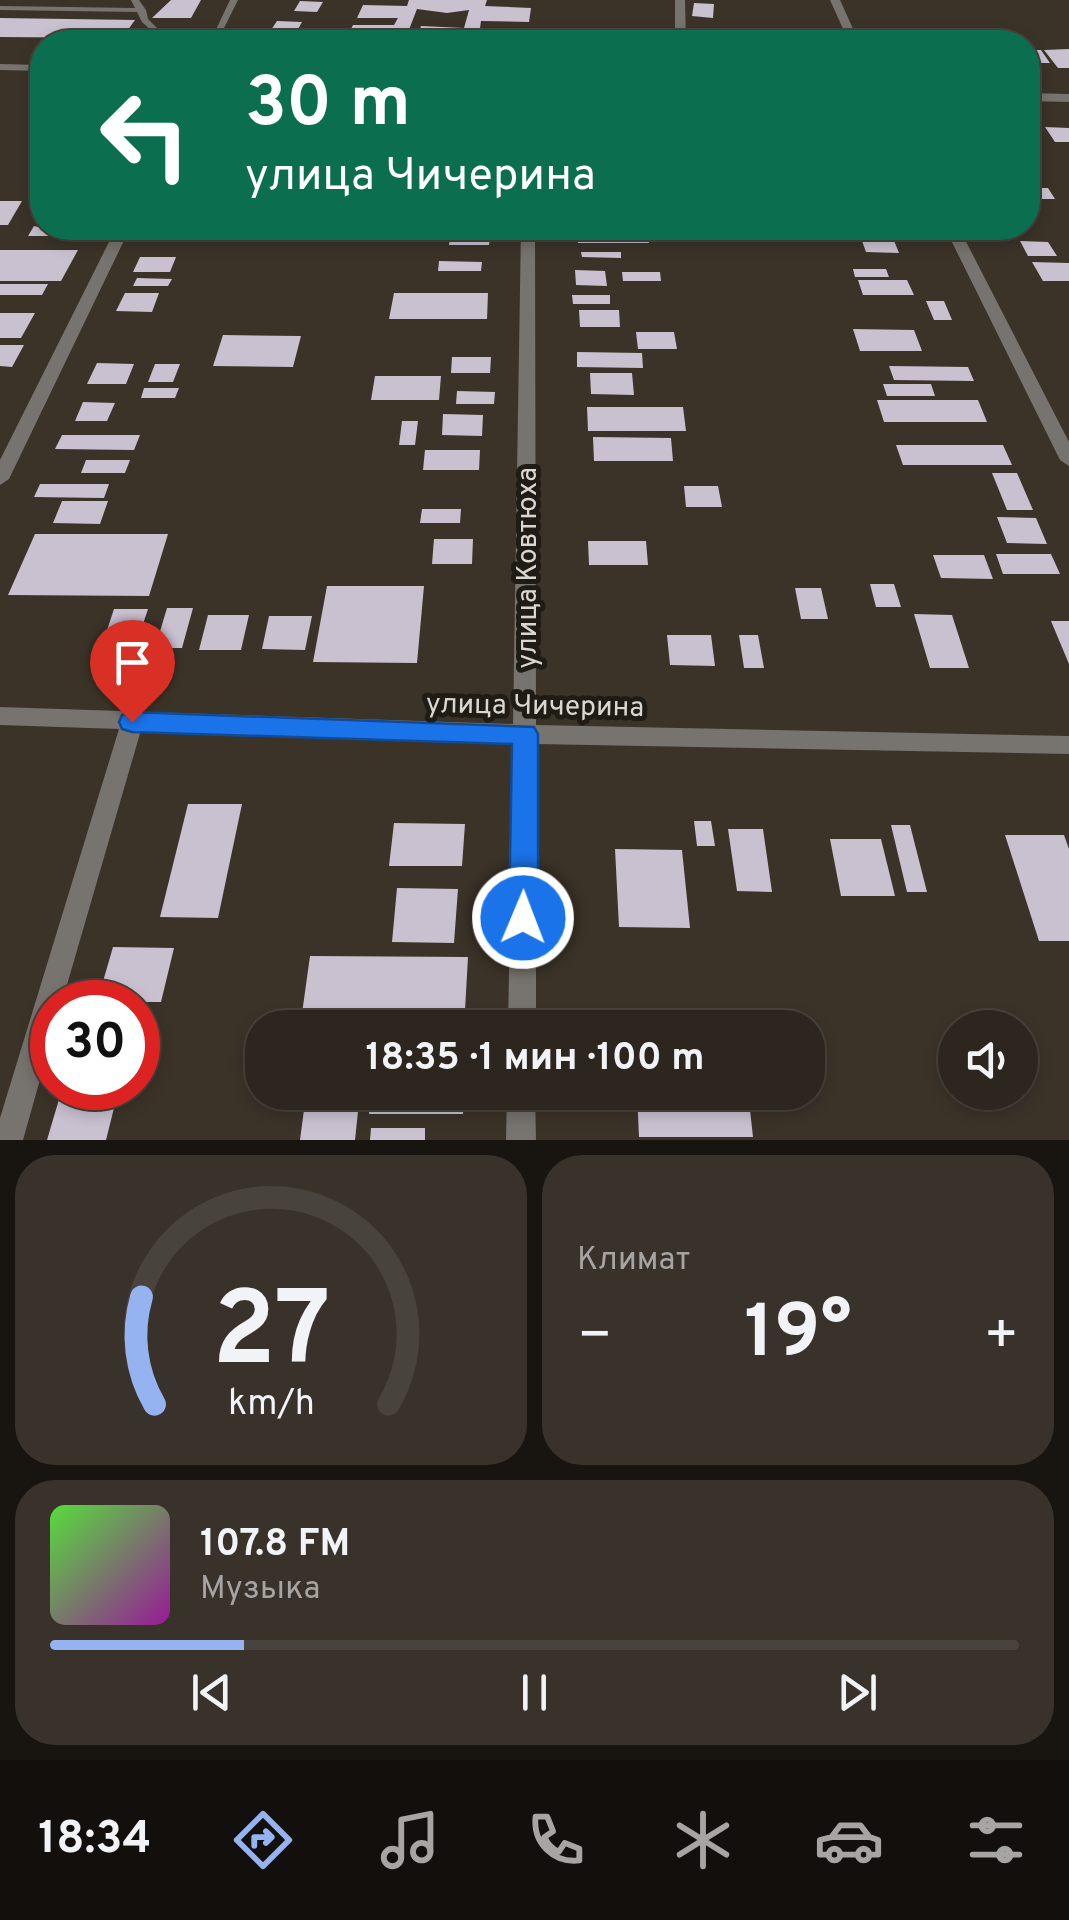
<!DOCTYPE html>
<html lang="ru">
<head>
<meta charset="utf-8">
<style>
  :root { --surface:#2c261e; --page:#38322b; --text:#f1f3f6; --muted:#a6a5a4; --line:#48433c; --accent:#95b2f1 }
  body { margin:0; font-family:Overpass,sans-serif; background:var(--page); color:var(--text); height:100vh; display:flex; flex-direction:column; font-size:38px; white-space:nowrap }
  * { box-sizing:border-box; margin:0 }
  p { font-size:32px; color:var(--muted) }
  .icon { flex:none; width:55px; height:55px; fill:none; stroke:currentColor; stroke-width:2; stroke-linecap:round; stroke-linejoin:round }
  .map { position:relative; height:1140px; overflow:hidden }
  .panel { display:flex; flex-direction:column; gap:15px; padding:15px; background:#181510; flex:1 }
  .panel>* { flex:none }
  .banner { position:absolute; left:30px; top:30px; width:1010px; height:210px; border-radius:40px; box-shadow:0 5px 15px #0003,0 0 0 2px var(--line); background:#0b6e4f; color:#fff; overflow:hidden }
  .tools { position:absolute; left:938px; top:1010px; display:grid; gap:20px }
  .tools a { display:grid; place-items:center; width:100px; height:100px; border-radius:50%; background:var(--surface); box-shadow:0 5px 15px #0003,0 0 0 2px var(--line); font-size:50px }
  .speed { position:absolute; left:30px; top:980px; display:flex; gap:20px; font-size:50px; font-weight:700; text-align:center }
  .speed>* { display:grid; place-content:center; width:130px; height:130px; border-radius:50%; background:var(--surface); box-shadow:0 5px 15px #0003,0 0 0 2px var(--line); line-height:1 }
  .speed .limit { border:15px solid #d22; background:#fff; color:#111 }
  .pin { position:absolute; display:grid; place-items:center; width:85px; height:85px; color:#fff; margin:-102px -42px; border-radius:50% 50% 50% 0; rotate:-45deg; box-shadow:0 0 10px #0007 }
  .pin .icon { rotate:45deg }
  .me { position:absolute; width:110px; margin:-55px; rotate:1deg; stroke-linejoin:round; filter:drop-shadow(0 0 8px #0008) }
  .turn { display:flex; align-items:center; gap:35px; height:210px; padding:0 50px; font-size:45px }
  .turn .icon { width:130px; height:130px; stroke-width:2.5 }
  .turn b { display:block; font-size:70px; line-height:85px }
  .big { font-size:75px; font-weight:700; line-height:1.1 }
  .panel .tile { flex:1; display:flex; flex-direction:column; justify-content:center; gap:15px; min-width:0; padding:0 35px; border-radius:40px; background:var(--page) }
  .panel .dial { align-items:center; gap:0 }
  .dial svg { height:260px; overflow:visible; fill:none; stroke:var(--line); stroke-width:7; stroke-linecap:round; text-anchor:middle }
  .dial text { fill:var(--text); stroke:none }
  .song { display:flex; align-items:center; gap:30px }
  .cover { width:120px; height:120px; border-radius:15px; background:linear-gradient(135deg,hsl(110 70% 55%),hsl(300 70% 35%)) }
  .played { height:10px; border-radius:5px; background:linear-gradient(90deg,var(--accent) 20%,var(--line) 20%) }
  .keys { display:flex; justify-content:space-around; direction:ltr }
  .heat { display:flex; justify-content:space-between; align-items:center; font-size:55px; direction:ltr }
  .panel .tiles { flex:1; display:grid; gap:15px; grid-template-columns:1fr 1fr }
  .tile:last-child { grid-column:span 2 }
  .trip { position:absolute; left:245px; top:1010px; width:580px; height:100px; border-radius:40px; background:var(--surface); box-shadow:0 5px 15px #0003,0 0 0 2px var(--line); font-weight:700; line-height:100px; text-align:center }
  .dock { display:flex; height:160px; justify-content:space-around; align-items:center; background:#120f0c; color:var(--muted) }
  .dock .icon { width:70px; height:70px }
  .dock .active { color:var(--accent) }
  .dock b { font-size:45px; color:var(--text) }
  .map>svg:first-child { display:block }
</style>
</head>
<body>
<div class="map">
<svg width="1069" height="1140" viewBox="0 0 1069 1140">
  <rect width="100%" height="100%" fill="#3b3328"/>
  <!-- building -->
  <path fill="#c9c1d0" d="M171,0H201L191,18H152Z
    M409,0H487L485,6L531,8L529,22L481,21L480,28L528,30L525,42L417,39L421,26L464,28L469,10L447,13L417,9L405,40L346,39L353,25H394L398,18H357L363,5L407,6Z
    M300,1L323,2L317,12L294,11Z
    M694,3L714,4L713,18L692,16Z
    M0,18L135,20L122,38L0,37Z
    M277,21L302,22L297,31L271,30Z
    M1069,49V68H1058L1044,50Z
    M1028,50H1041L1050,63H1029Z
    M1045,127L1069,128V142H1055Z
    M1028,188H1048L1055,199H1028Z
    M0,201H22L8,225H0Z
    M34,226L42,228H84L79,236H28Z
    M156,228H188L183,242H150Z
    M577,228H647L649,243H578Z
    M450,237H490L489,245H449Z
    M861,238H893L899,253L866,252Z
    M1020,241L1048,242L1057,256H1028Z
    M0,250H78L61,281H0Z
    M581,252H621V258L582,257Z
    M140,257H176L170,272H133Z
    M439,261L482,262L481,271H438Z
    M1032,262L1069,263V281H1043Z
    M853,269H886L889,277H855Z
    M575,270L605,271L607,286L576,285Z
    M622,272H660L661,281H623Z
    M137,278L172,279L168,286H133Z
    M858,280H907L914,295H863Z
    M0,284H48L42,295H0Z
    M125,293H159L152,312L116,311Z
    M394,293H488L487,319H389Z
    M572,295H610V304H573Z
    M926,301H944L952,320H934Z
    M579,310H619L620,327H580Z
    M0,313H35L21,338H0Z
    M853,329L914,330L922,351H860Z
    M636,332H674L677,349H638Z
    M223,335L301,336L293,367L213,366Z
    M0,345H24L12,367L0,366Z
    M577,352L642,353L643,368L577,367Z
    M452,357H491L490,373H451Z
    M97,363L134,364L126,384H87Z
    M155,364H180L173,382H148Z
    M889,366L968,367L974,381L894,380Z
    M590,373H632L634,395L591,394Z
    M375,376H441L439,400H371Z
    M883,384H931L935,396H887Z
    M144,388H179L175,398H141Z
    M457,391L495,392L494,404H456Z
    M877,400H978L987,422H884Z
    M83,402L115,403L107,421H75Z
    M587,407H683L686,431H588Z
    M443,414L483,415L482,436L442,435Z
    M402,421H418L415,445H399Z
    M62,435H140L134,450L55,449Z
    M593,437L671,438L673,461H594Z
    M896,445H1003L1012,465H903Z
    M425,450H480L479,470H423Z
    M86,460H130L125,473H81Z
    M992,473H1017L1033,510H1007Z
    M40,484H109L104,498L34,497Z
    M684,486H718L722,507H686Z
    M62,501H108L100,524L53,523Z
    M422,509H461L460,523H420Z
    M997,517L1036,518L1047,544L1007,543Z
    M35,534H168L149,596L8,595Z
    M434,539H473L472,564H432Z
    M588,541H646L648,565H589Z
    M996,554H1051L1060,574H1003Z
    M933,555H984L993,579L941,578Z
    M870,584H894L901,607H876Z
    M327,586H424L417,663L313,662Z
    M795,588H821L828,619H801Z
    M167,608H193L182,648H155Z
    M114,609H148L135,648H101Z
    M914,614L952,615L969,668H930Z
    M208,615H249L241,650H199Z
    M269,616H312L305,650L262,649Z
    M1051,621H1069V664Z
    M667,635H711L715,666L670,665Z
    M739,635H758L764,668H744Z
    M188,804H242L218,918L160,917Z
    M694,821H711L715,846H697Z
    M394,823L465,824L462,866H389Z
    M891,825H910L927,892H907Z
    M728,829H763L772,892L737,891Z
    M1005,835H1064L1069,849V941H1039Z
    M830,839H881L895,896H841Z
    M615,849L682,850L690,928L619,927Z
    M397,888L458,889L454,943L392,942Z
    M113,947L174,948L161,1002H97Z
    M310,956L468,957L464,1028H300Z
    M629,1019L712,1020L713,1028H630Z
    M371,1092H464L463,1114H369Z
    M637,1092H748L753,1137H639Z
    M60,1096H117L106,1140H47Z
    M305,1102H359L355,1140H300Z
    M371,1128H425V1140H370Z"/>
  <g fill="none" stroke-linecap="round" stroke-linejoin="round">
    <!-- service -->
    <path fill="#77736e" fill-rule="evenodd" d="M131,0H139L146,10L148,19L171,42H164L142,22L137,12L0,10V6L135,8Z
      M230,0H238L217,42H210Z"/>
    <!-- minor -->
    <path fill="#77736e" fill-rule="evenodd" d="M675,0H685L686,42H675Z
      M830,0H840L859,42H849Z
      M116,228H130L9,479L0,485V460Z
      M521,228H535L536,725L1069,736V754L536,744V1028H508L513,743L141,730L62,1002H52V1037L23,1140H0V1118L119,729L0,725V707L513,724Z
      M945,228H959L1069,442V466L1060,460Z
      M507,1092H535L536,1140H506Z"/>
    <!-- tertiary -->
    <path fill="#77736e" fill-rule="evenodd" d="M0,64L42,65V71L0,70Z
      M1028,93L1069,94V102L1028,101Z"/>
  </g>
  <!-- route -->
  <path fill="#1a73e8" stroke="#114b97" stroke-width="2.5" d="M132,712L534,727L538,734V918L534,927L523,931L513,927L509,918L512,744L132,732L122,729L119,722L122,715Z"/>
  <g text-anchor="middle" stroke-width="10" stroke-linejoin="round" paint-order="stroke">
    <!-- street labels -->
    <g font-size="28" fill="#dbd7d0" stroke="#1f1c16">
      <text transform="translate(526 568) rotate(-90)" y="10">улица Ковтюха</text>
      <text transform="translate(535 704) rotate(1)" y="10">улица Чичерина</text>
    </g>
  </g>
</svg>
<div class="tools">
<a><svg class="icon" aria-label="sound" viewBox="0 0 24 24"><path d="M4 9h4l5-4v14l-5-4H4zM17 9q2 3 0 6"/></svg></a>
</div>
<div class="speed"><div class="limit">30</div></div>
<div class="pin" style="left:132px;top:722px;background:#d93025"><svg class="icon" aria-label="arrive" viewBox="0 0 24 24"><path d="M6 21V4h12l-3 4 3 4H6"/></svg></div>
<svg class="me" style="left:523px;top:918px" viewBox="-20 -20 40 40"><circle r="17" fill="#1a73e8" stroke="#fff" stroke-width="3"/><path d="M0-11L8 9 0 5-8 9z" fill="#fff"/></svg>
<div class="trip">18:35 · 1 мин · 100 m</div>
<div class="banner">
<div class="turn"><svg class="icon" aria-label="left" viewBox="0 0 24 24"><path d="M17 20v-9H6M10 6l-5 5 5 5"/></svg><div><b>30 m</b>улица Чичерина</div></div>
</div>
</div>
<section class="panel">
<div class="tiles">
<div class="tile dial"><svg viewBox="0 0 100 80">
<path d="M14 69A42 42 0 1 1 86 69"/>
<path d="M14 69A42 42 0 0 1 10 36" stroke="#95b2f1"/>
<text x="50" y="56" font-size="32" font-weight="700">27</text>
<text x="50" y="72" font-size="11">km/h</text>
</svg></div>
<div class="tile"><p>Климат</p>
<div class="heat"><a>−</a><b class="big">19°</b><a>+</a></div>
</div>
<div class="tile">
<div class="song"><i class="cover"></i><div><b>107.8 FM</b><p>Музыка</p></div></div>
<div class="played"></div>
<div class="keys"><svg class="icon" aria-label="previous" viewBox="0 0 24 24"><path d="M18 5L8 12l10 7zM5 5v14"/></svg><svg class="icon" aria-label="pause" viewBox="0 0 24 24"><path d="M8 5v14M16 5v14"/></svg><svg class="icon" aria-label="next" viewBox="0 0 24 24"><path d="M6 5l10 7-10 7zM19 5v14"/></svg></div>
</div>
</div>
</section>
<nav class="dock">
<b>18:34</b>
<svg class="icon active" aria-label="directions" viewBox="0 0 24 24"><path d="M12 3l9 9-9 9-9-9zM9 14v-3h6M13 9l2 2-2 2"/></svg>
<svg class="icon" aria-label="music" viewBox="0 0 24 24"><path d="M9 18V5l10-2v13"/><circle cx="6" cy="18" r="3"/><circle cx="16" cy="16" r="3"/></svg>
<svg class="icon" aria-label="phone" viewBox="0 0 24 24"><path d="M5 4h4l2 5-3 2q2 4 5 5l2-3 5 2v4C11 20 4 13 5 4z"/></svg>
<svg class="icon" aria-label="climate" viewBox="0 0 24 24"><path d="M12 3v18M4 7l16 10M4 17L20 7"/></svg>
<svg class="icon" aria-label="car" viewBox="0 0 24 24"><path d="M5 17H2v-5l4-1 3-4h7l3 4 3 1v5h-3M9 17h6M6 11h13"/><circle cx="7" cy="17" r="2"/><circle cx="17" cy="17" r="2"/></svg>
<svg class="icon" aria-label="filters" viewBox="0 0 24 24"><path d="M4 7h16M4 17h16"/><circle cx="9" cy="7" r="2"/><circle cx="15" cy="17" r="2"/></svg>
</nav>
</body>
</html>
